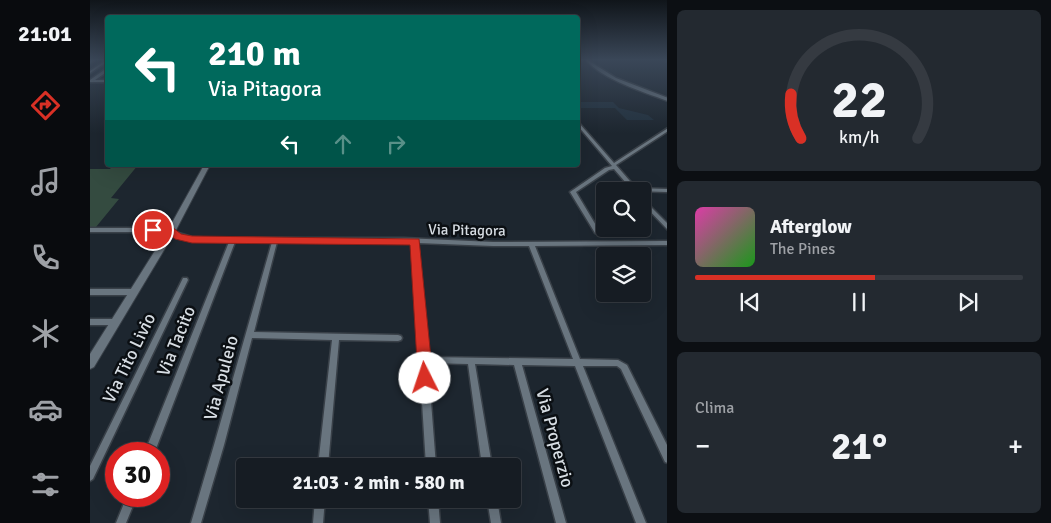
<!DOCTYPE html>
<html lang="it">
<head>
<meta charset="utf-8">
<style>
  :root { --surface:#161c23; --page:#232930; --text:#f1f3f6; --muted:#9ea1a6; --line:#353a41; --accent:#d93025 }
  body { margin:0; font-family:Signika,sans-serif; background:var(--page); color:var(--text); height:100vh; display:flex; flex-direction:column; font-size:19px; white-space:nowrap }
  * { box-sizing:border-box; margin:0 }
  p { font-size:16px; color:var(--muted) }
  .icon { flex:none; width:28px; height:28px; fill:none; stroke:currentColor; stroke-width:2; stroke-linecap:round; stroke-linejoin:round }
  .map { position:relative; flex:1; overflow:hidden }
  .drawer { display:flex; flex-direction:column; gap:10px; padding:10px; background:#0c0f13; width:384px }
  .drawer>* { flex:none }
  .top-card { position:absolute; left:15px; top:15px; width:475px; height:152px; border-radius:5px; box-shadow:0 5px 20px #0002,0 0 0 1px var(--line); background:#00695c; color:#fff; overflow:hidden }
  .fabs { position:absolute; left:506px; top:182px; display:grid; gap:10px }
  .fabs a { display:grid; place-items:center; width:55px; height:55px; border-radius:5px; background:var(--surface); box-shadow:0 5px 20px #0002,0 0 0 1px var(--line); font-size:25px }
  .speed { position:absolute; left:15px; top:442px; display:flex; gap:10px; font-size:25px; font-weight:700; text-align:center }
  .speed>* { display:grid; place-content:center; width:65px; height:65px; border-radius:50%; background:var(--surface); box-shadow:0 5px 20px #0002,0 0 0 1px var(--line); line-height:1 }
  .speed .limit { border:8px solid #d22; background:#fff; color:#111 }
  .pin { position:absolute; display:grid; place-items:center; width:42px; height:42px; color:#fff; margin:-21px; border:2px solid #fff; border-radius:50%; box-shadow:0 1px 5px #0007 }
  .me { position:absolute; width:55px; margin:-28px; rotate:356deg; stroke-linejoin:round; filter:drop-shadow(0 0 4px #0008) }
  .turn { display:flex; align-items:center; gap:18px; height:105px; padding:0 20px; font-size:22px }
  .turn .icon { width:65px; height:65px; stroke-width:2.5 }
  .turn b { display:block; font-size:35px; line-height:42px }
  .lanes { display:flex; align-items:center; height:48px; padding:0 20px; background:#0003; justify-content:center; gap:25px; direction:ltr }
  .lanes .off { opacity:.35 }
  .big { font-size:38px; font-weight:700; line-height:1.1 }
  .drawer .widget { flex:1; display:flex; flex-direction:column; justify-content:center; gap:8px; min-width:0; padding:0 18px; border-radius:8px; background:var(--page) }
  .drawer .dial { align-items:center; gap:0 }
  .dial svg { height:130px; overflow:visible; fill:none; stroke:var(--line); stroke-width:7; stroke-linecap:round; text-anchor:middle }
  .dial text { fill:var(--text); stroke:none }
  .song { display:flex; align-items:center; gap:15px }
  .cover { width:60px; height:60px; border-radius:8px; background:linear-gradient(135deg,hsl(320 70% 55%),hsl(120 70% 35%)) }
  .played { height:5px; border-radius:2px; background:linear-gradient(90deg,var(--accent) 55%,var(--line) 55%) }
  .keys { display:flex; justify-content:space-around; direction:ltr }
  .heat { display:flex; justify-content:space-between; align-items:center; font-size:28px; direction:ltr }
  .trip { position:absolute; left:146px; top:458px; width:285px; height:50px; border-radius:5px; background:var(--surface); box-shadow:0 5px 20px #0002,0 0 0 1px var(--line); font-weight:700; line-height:50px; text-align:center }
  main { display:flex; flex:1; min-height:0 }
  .tabs { display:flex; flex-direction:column; width:90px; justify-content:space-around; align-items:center; background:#090b0e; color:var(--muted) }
  .tabs .icon { width:35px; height:35px }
  .tabs .on { color:var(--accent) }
  .tabs b { font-size:22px; color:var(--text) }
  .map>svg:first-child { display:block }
</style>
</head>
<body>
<main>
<nav class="tabs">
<b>21:01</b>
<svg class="icon on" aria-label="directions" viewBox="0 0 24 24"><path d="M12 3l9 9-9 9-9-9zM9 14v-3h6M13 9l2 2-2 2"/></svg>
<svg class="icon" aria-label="music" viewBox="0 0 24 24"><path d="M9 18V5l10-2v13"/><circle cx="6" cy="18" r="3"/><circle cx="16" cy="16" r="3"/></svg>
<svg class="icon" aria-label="phone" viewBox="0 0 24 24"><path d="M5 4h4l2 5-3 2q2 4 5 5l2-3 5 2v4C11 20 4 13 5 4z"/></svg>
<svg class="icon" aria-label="climate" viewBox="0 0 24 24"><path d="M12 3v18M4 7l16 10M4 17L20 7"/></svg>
<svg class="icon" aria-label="car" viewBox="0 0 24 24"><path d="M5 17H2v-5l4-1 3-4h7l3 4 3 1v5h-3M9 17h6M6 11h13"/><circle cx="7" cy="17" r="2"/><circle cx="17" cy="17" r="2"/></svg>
<svg class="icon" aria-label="filters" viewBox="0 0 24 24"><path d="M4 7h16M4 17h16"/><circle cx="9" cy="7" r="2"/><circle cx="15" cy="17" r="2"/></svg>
</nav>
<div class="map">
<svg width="578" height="523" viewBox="0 0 578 523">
  <rect width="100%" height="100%" fill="#1d262f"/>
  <!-- built -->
  <path fill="#22313e" d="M488,102H523L529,108L558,115L564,120H537L525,108H488Z"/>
  <!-- green -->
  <path fill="#344b40" d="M23,165H48L21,198L29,199L6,227H0V169H20Z"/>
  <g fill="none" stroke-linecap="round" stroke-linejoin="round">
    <!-- minor casing -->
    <g stroke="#394048" stroke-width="3">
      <path id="minor" d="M2,60H5L0,63V61Z
        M16,60H18V61L0,73V71Z
        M496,60H498L507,66L526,78L578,98V101C553,92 512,79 496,60Z
        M576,60H578V61H576Z
        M17,68L18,71L5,80H17L18,82H0V80Z
        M488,123H489L524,163L578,128V131L526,165L546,188L578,189V192L543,191L524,169L519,170L486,192L510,232L507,234L505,233L480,192L515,168L522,166L488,126Z
        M552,198L578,224V230L552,203Z
        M0,228H82L84,229L85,232L102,237L126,238H314L403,242L578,241V245L445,246L490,359L528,360L537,365L578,447V463L575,462L531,369L527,366H493L556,523H546L485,366L432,365L476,523H466L424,365L385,364L402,466H392L378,364L338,363L346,466H336L322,242H187L164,332L308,335L311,336L312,338L311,340L308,341L249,340L238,466H228L242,340L162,338L134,445L111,523H101L124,445L182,242H145L64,454H54L139,242L102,241L81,234L80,232H0ZM328,243L403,246H439L483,359L337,357Z
        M93,278H97L98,280L3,479L0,481V466Z
        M0,289H44L46,290L47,292L46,294L44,295H0Z
        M0,319H25L28,320L29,322L28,324L25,325H0Z
        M37,496H47L36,523H26Z
        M225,499H235L233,523H223Z
        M338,499H348L350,523H340Z
        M397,499H407L411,523H401Z"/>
    </g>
    <!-- secondary casing -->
    <g stroke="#394048" stroke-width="2">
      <path id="secondary" d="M114,165H120L86,230L4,367L0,369V354L78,230Z"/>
    </g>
    <!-- minor -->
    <use href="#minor" fill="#69757f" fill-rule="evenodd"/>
    <!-- secondary -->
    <use href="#secondary" fill="#69757f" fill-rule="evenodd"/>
  </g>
  <!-- sky -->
  <linearGradient id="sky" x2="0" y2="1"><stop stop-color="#10151a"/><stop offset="0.45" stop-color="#3a4758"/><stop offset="1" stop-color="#3a4758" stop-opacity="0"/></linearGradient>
  <rect width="578" height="133" fill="url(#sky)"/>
  <!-- route -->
  <path fill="#d93025" stroke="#8d1f18" d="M63,227H82L91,234L102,236L329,239L343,378L340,383L335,385L330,383L328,378L320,245L102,243L85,239L77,233L60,232L58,230L60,228Z"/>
  <g text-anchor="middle" stroke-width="5" stroke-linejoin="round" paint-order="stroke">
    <!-- street labels -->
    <g font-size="15" fill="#d7dde3" stroke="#0b0f13">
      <text transform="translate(377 230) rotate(1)" y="5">Via Pitagora</text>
    </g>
    <!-- near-street labels -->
    <g font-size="18" fill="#d7dde3" stroke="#0b0f13">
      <text transform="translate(86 341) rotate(-68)" y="6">Via Tacito</text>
      <text transform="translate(39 358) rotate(-64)" y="6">Via Tito Livio</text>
      <text transform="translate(131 378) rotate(-75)" y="6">Via Apuleio</text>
      <text transform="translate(465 438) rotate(75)" y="6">Via Properzio</text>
    </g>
  </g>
</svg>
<div class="fabs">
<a><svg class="icon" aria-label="search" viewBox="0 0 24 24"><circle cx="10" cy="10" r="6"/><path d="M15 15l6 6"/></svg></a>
<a><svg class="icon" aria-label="layers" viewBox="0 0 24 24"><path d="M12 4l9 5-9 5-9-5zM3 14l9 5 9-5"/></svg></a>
</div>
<div class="speed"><div class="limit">30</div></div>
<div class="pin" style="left:63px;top:230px;background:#d93025"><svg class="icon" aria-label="arrive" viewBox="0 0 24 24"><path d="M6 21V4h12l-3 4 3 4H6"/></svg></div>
<svg class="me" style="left:335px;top:378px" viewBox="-20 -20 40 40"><circle r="19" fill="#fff"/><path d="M0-13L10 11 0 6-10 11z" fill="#d93025"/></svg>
<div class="trip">21:03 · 2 min · 580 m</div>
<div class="top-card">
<div class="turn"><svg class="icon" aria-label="left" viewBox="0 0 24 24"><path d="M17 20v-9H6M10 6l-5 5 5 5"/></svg><div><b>210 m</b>Via Pitagora</div></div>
<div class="lanes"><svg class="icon" aria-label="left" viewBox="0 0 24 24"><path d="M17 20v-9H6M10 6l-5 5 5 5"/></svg><svg class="icon off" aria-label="ahead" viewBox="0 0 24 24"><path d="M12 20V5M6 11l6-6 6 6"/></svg><svg class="icon off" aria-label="right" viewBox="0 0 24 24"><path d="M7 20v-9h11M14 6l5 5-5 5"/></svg></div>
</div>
</div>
<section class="drawer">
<div class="widget dial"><svg viewBox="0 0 100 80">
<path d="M14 69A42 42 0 1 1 86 69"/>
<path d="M14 69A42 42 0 0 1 8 42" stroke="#d93025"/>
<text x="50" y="56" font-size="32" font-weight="700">22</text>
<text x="50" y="72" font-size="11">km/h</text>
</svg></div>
<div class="widget">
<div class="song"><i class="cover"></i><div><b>Afterglow</b><p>The Pines</p></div></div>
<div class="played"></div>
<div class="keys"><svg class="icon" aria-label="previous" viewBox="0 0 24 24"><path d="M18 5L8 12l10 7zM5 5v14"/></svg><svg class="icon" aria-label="pause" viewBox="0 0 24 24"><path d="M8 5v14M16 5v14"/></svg><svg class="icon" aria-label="next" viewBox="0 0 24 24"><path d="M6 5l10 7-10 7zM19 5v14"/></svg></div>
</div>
<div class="widget"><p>Clima</p>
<div class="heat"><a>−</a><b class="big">21°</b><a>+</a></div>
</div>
</section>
</main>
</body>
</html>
